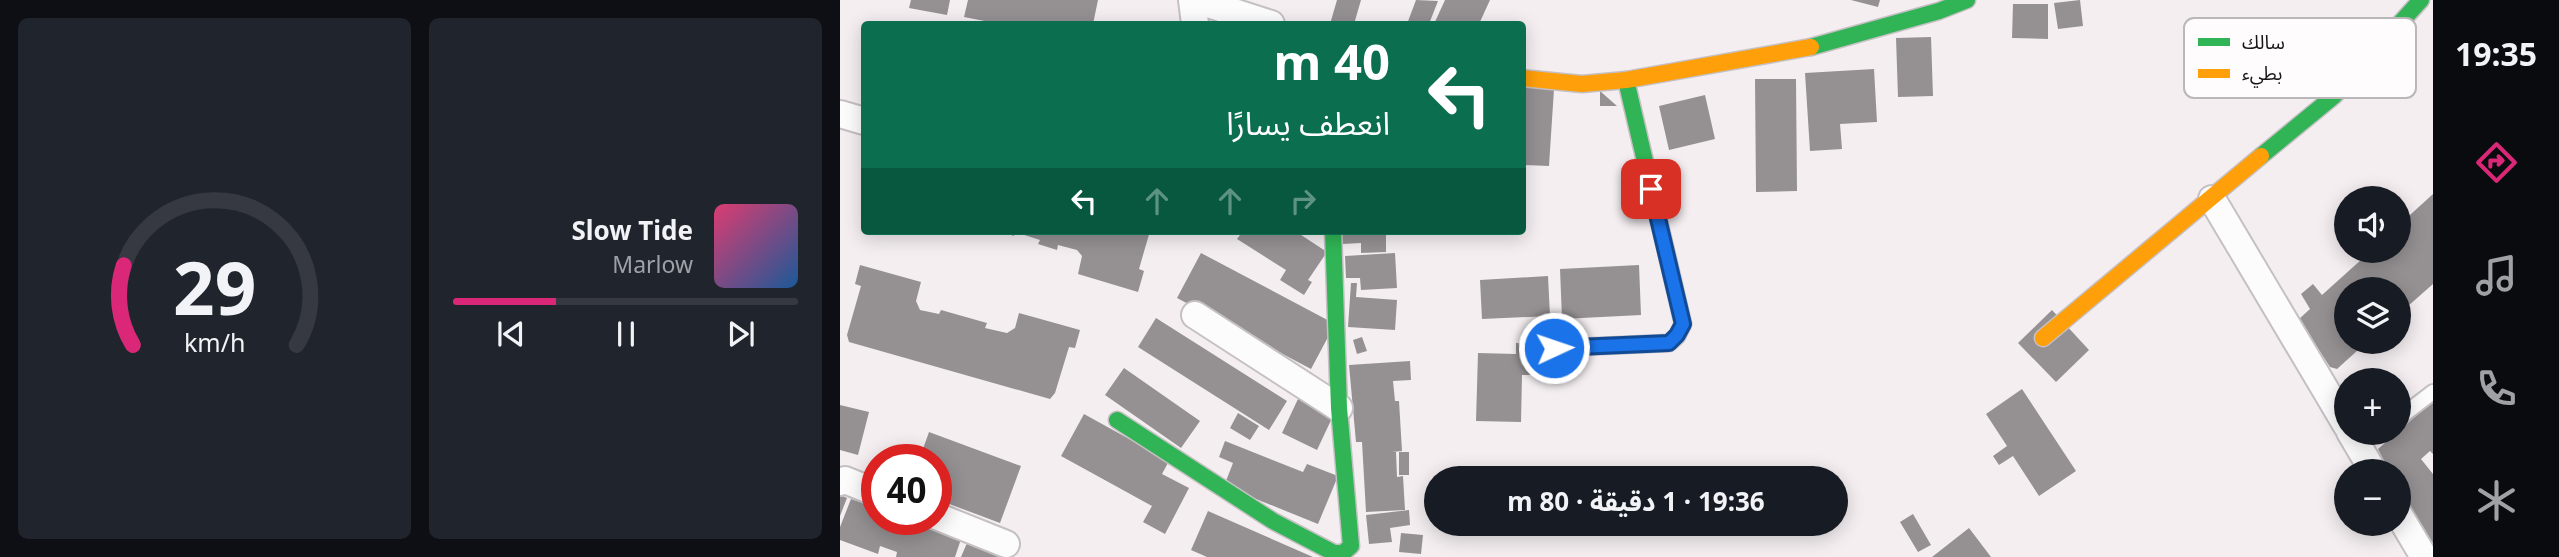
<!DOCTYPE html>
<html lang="ar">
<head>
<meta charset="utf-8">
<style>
  :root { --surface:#171b24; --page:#20242c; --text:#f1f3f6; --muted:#9ea1a6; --line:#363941; --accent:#db2777 }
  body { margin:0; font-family:"Noto Sans","Noto Sans Arabic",sans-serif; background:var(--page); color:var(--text); direction:rtl; height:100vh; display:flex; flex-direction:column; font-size:26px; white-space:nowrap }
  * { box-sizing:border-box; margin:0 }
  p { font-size:23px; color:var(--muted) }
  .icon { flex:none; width:38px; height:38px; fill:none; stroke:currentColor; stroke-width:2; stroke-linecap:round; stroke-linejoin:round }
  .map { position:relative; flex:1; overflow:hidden; direction:ltr }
  .sheet { display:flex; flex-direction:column; gap:18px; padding:18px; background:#0d0f14; width:840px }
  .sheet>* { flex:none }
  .banner { position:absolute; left:21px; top:21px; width:665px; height:214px; border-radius:7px; box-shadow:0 4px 18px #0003; direction:rtl; background:#0b6e4f; color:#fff; overflow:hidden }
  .fabs { position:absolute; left:1494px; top:186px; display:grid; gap:14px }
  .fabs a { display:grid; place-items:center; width:77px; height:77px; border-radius:50%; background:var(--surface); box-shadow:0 4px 18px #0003; font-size:35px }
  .speed { position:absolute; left:21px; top:444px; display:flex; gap:14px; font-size:35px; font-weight:700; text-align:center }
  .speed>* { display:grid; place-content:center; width:91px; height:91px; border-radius:50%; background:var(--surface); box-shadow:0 4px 18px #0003; line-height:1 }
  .speed .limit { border:10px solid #d22; background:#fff; color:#111 }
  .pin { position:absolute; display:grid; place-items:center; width:60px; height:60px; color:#fff; margin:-30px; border-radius:14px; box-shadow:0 4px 10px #0006 }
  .me { position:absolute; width:77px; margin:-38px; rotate:87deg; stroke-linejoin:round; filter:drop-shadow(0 0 5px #0008) }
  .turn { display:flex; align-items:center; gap:24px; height:147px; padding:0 21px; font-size:32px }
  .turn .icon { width:91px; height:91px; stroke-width:2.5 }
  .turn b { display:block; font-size:49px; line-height:60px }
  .lanes { display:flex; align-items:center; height:66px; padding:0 21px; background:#0003; justify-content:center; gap:35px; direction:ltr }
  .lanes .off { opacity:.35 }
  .sheet .widget { flex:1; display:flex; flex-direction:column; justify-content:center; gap:10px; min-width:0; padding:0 24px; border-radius:10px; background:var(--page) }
  .sheet .dial { align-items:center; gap:0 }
  .dial svg { height:182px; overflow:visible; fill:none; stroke:var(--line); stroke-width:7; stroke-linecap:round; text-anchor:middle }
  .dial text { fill:var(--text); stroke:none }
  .song { display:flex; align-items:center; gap:21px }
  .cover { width:84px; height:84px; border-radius:10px; background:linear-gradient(135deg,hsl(340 70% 55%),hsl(210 70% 35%)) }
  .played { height:7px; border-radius:4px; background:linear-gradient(90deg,var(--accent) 30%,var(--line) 30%) }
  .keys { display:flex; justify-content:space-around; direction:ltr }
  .sheet .tiles { flex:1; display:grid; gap:18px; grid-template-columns:repeat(2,1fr) }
  .trip { position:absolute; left:584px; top:466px; width:424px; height:70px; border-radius:35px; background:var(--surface); box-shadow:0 4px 18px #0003; font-weight:700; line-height:70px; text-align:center; direction:rtl }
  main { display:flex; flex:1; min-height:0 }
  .menu { display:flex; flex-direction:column; width:126px; justify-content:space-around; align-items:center; background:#090b0e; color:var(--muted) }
  .menu .icon { width:49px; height:49px }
  .menu .active { color:var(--accent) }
  .menu b { font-size:32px; color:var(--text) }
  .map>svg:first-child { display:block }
</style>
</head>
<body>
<main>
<nav class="menu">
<b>19:35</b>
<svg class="icon active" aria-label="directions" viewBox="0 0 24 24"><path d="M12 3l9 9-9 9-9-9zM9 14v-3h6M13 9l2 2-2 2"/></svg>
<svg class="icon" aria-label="music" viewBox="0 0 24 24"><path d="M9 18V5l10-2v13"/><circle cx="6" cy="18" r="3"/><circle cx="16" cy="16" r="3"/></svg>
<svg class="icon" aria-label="phone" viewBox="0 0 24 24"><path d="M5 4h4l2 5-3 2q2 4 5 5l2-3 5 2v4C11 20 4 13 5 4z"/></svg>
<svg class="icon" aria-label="climate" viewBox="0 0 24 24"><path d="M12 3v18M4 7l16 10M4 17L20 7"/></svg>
</nav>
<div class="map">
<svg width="1593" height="557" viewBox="0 0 1593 557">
  <rect width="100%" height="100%" fill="#f4eef1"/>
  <!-- building -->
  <path fill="#959193" d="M71,0H110L107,15L69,8Z
    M128,0H258L253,24H160L124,17Z
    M497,0H521L514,24H490Z
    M576,0L598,1L589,24H567Z
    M605,0H650L639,24H594Z
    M1011,0H1040L1038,7Z
    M1240,0L1243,26L1218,29L1214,3Z
    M1173,4H1208V39L1172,38Z
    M1091,37L1093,96L1058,97L1056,38Z
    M1034,69L1037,122L1000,124L1002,149L970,151L965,73Z
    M915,79H956L957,191L916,192Z
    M682,87L714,89L709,166L682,165Z
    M760,91L777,106H760Z
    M865,95L875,139L829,150L819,106Z
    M1593,194V284L1559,314V289H1507V341H1528L1497,369L1490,367L1459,319L1470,309L1461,294L1473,284L1482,295L1532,250H1559V225Z
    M160,231H310L299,269L304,271L298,292L238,274L242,256L237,250L218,245L217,250L198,244L200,240L175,232L174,236Z
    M403,231H455L487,252L468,280L472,282L464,295L440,280L446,270L397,239Z
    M502,231H546V252L521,253V243L503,244Z
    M361,253L495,324L471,369L337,298Z
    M555,253L557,288L521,290L520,278H506L505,256Z
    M20,265L81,282L76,301L80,310L99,314L101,310L147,323L145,328L167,333L175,328L179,313L240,330L235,348L229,347L215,393L210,399L9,342L7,335L21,286L15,284Z
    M799,265L801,315L722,319L720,269Z
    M708,276L710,316L642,319L640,280Z
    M511,283H517L516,297L557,300L555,330L508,327Z
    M1212,310L1249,350L1216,382L1178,343Z
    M316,318L447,401L429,430L298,347Z
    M522,337L527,351L517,354L513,340Z
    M676,343L697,344V375H682L681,422L636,421L638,353L676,354Z
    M570,361L571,380L553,381L555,401H559L562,451L552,452H556L557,477L563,476L565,510L526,512L522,442H516L509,365Z
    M284,368L360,421L341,448L265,395Z
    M1182,389L1236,471L1199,496L1173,456L1159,465L1153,456L1167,446L1146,414Z
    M458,399L493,416L477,450L442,433Z
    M1593,401V454L1590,451L1581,459L1593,474V549L1559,488V471H1549L1538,449Z
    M0,405L29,412L18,455L0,450Z
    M398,413L419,426L410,440L390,428Z
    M244,414L329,461L322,474L349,488L325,534L303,522L312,506L221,456Z
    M89,432L181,466L160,523L96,499V460H79Z
    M385,441L463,472L467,464L498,476L478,524L384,486L393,463L379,457Z
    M559,452H569V475H559Z
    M0,495L7,498L0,516Z
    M11,499L37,508V520H68L121,539L115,557H56L57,552L40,546L38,554L0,540V527Z
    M569,510L570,525L550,528L552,542L529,544L526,515Z
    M368,511L473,557H367L351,550Z
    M1073,514L1091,545L1078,552L1060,522Z
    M1129,528L1151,557H1092Z
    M561,533L583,535L581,554L559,552Z
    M127,543L159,557H121Z"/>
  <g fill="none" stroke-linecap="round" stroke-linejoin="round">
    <!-- lane casing -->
    <g stroke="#c5c0c3" stroke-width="18">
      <path id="lane" d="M1559,418L1593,392"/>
    </g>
    <!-- street casing -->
    <g stroke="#c5c0c3" stroke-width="30">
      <path id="street" d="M352,0L355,24
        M356,0L431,24
        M0,114L24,121
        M1372,199L1507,426
        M355,315L499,408
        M1510,432L1533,471
        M0,482L5,480L37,493
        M1559,515L1584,557
        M96,516L166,544"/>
    </g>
    <!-- fast casing -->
    <g stroke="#c5c0c3" stroke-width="19">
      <path id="fast" d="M971,47L1099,11L1127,0
        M1421,156L1494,96L1581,0
        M714,348L829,343L837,336L843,324L786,80
        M277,420L433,521L494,553H503L511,546L499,408L493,231"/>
    </g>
    <!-- slow casing -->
    <g stroke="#c5c0c3" stroke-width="19">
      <path id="slow" d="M682,78L742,84L786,80L971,47
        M1203,338L1421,156"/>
    </g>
    <!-- lane -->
    <use href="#lane" stroke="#fdfcfd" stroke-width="14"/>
    <!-- street -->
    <use href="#street" stroke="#fdfcfd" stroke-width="26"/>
    <!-- fast -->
    <use href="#fast" stroke="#30b455" stroke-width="16"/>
    <!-- slow -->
    <use href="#slow" stroke="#ff9f0a" stroke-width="16"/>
  </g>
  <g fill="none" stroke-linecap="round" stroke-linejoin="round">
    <!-- route casing -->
    <g stroke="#114b97" stroke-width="18">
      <path id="route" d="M714,348L829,343L837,335L843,324L811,189"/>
    </g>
    <!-- route -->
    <use href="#route" stroke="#1a73e8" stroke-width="12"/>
  </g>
  <!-- legend -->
  <rect x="1344" y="18" width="232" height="80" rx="10" fill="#fefcfd" stroke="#b9b7b8" stroke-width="2"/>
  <rect x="1358" y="38" width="32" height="8" fill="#30b455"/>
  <rect x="1358" y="69" width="32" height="9" fill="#ff9f0a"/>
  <g font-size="19" fill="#191618">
    <text x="1402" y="49">سالك</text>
    <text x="1402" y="80">بطيء</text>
  </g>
</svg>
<div class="fabs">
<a><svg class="icon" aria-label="sound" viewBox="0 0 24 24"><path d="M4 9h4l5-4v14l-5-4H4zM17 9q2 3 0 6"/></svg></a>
<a><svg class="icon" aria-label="layers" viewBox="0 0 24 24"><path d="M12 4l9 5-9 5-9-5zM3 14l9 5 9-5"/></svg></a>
<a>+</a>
<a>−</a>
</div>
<div class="speed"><div class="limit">40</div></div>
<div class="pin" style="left:811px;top:189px;background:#d93025"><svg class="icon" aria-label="arrive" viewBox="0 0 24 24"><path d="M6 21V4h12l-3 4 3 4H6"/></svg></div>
<svg class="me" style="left:714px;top:348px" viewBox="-20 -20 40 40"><circle r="17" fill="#1a73e8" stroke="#fff" stroke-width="3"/><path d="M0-11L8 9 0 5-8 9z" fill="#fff"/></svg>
<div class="trip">19:36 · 1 دقيقة · 80 m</div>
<div class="banner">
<div class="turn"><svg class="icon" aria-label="left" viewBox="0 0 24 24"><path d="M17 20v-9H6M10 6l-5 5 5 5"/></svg><div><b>40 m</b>انعطف يسارًا</div></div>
<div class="lanes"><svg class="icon" aria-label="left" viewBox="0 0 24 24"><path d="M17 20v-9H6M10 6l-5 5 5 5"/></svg><svg class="icon off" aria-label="ahead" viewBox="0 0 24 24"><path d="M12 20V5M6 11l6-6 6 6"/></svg><svg class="icon off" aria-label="ahead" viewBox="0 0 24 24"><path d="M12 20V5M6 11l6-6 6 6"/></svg><svg class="icon off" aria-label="right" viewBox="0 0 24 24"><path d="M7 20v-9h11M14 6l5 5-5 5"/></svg></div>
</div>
</div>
<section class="sheet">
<div class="tiles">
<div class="widget">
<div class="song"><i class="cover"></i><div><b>Slow Tide</b><p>Marlow</p></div></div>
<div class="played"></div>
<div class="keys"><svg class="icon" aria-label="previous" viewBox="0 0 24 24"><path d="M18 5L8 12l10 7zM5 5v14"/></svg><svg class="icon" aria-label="pause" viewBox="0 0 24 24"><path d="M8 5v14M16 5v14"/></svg><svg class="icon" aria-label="next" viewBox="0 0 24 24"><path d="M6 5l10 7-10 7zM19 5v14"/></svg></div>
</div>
<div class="widget dial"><svg viewBox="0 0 100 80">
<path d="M14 69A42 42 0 1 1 86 69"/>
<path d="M14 69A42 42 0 0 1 10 34" stroke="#db2777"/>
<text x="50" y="56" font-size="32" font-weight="700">29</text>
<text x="50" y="72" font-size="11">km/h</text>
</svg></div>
</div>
</section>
</main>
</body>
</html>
